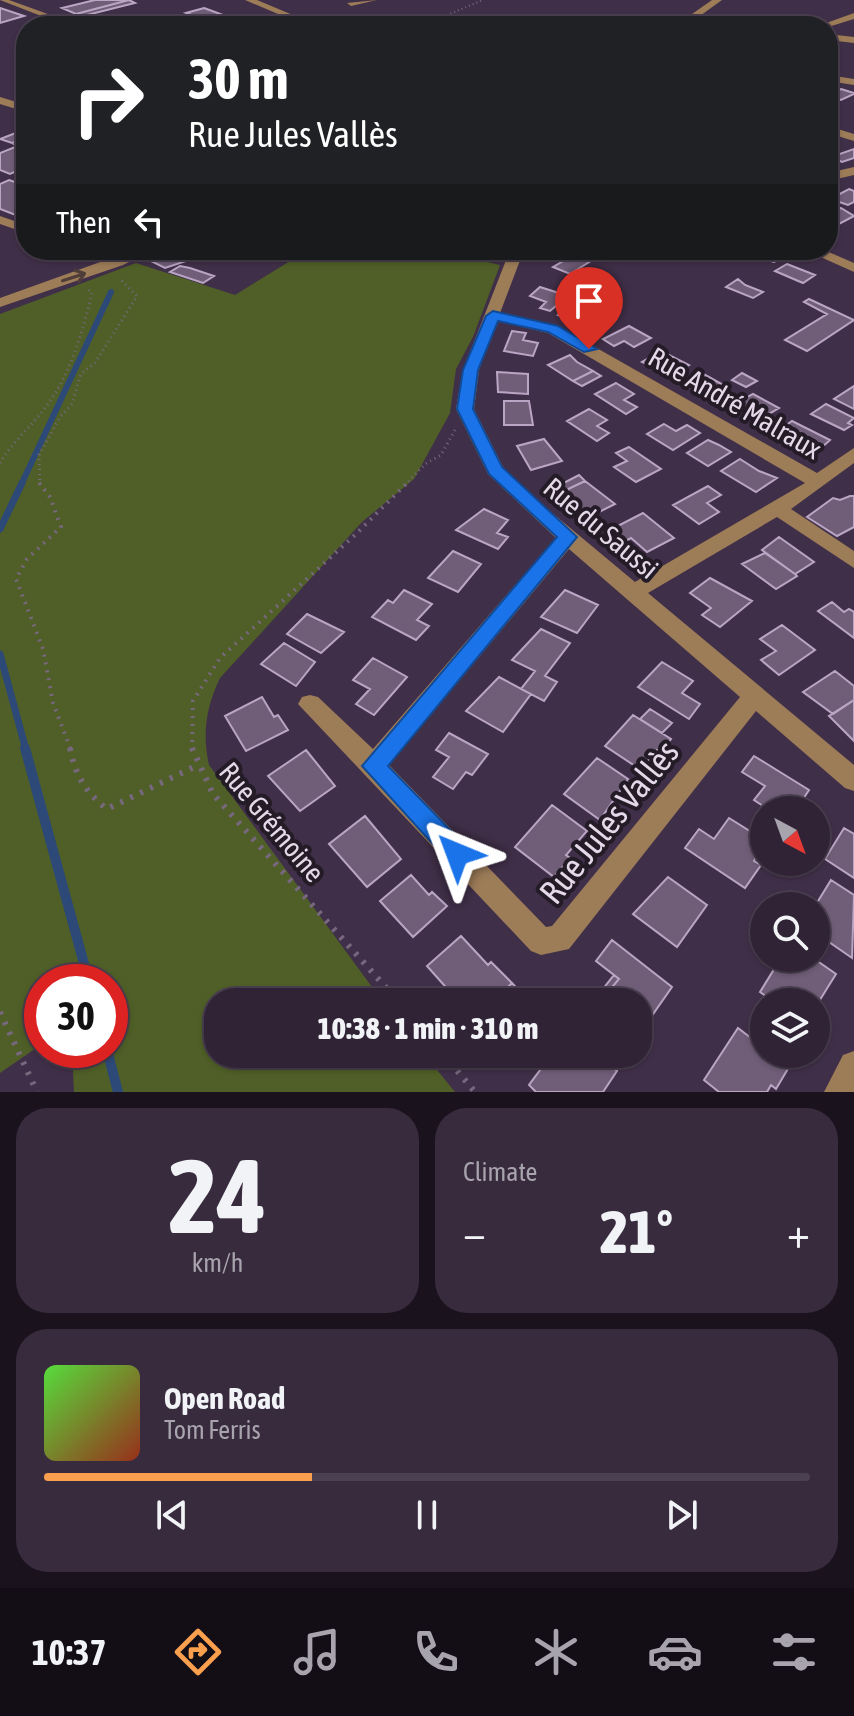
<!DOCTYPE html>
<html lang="en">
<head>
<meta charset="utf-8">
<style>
  :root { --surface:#302336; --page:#382b3e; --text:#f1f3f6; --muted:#a8a4ad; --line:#4b4051; --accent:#fa9f4e }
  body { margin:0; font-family:"Asap Condensed",sans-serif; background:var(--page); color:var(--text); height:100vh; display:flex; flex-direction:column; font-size:30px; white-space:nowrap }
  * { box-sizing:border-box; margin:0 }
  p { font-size:26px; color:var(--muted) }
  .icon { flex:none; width:44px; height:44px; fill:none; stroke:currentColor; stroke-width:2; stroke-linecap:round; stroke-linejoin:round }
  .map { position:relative; height:1092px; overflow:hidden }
  .sheet { display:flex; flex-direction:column; gap:16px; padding:16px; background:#1a131e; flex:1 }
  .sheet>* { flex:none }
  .hud { position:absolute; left:16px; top:16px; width:822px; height:244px; border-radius:32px; box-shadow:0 2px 6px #0004,0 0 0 2px var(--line); background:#202124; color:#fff; overflow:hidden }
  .needle { width:52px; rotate:139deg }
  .controls { position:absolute; left:750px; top:796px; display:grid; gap:16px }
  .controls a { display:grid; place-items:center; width:80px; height:80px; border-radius:50%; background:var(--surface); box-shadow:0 2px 6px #0004,0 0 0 2px var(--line); font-size:40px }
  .speed { position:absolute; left:24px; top:964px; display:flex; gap:16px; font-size:40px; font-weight:700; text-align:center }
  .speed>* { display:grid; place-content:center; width:104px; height:104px; border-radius:50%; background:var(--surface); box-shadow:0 2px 6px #0004,0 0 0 2px var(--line); line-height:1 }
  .speed .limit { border:12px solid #d22; background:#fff; color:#111 }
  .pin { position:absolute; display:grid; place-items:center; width:68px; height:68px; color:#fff; margin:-82px -34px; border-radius:50% 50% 50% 0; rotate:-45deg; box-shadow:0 0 8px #0007 }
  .pin .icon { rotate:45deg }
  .me { position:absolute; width:88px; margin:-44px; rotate:316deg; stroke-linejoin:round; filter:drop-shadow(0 0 6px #0008) }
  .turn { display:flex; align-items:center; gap:28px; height:168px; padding:0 40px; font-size:36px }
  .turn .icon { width:104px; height:104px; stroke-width:2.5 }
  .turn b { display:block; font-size:56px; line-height:68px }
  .then { display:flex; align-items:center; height:76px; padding:0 40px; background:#0003; gap:16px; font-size:30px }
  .big { font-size:60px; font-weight:800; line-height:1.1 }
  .sheet .card { flex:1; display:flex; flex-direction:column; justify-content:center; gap:12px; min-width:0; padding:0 28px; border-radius:32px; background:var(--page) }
  .sheet .dial { align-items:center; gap:0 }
  .dial b { font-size:104px; line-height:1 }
  .song { display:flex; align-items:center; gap:24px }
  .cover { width:96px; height:96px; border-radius:12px; background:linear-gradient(135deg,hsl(110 70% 55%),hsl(10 70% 35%)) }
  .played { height:8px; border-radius:4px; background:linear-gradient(90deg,var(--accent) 35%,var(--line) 35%) }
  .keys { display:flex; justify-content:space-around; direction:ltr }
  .heat { display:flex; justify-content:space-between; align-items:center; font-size:44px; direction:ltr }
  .sheet .tiles { flex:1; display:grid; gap:16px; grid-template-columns:1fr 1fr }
  .card:last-child { grid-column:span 2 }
  .trip { position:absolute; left:204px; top:988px; width:448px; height:80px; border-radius:32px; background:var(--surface); box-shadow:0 2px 6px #0004,0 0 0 2px var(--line); font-weight:800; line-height:80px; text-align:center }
  .menu { display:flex; height:128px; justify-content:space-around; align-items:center; background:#130e16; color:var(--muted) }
  .menu .icon { width:56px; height:56px }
  .menu .active { color:var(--accent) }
  .menu b { font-size:36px; color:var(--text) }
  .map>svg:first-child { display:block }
</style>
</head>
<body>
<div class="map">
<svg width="854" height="1092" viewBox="0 0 854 1092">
  <rect width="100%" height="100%" fill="#402f48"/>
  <!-- green -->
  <path fill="#4f5f27" d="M308,250H436L500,265L473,337L456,369L450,413L414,479L362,522L220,678C206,707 202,734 209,765L383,1002H218V1054H424L455,1092H74L72,1050H110V982H42V1044L0,1073V314L136,263L235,295Z"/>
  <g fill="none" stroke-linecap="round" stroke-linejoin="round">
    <!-- stream-far2 -->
    <path stroke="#2d4978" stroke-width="6" d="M21,485L111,292"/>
    <!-- stream-far1 -->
    <path stroke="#2d4978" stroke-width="7" d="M0,529L22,483
      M0,654L26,750"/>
    <!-- stream -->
    <path stroke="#2d4978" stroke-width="10" d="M25,748L89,982
      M107,1050L118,1092"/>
  </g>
  <!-- building -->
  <path fill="#705d78" stroke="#baa6c4" stroke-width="2" d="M95,0H129L76,14L62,8Z
    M129,0L135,3L83,16L76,14Z
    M0,8L24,16L0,23Z
    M204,8L226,16L208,21L186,13Z
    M237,16L266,26H202Z
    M841,89L854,93V94L841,100L829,96Z
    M26,129V138L12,143L0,139Z
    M26,138V167L10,174L0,170V153L18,146L12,143Z
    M854,149V158L842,162L831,157Z
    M9,180L26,186V219L0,209V184Z
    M849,189L854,191V202L848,205L830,199Z
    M841,208L854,216L839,224L828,220V214Z
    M176,250H194L204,255L165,268L151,261Z
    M570,250H584L599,256L570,274L553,267L577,253Z
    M763,250L782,258L774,262L738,251Z
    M787,264L815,275L803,283L775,271Z
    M180,266L190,268L214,276L203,283L170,272Z
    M738,279L745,285L763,292L753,298L726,287Z
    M540,287L568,296L550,311L540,308L546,302L530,296Z
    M809,299L854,320L807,351L785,340L827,314L804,302Z
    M567,307L612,322L603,330L558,315Z
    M629,326L651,338L634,347L624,341L614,346L603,339Z
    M512,331L526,333L523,340L538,343L533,356L504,351Z
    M661,351L689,365L671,376L642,362Z
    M570,355L577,362L593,371L573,381L548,365Z
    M593,371L601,376L582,386L573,381Z
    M698,371L729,388L710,400L680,382Z
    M497,372L528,374V394L498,392Z
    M742,373L757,381L746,387L732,380Z
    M616,383L634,394L624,400L637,407L626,414L595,394Z
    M854,386V409L834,399Z
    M753,394L779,408L762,418L750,411L740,416L726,409Z
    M504,401H529L533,425H504Z
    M826,404L854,418L848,423L852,425L844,430L811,414Z
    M589,409L607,420L597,426L609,433L597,441L567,421Z
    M792,421L830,440L821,448L806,440L799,446L774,434Z
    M664,424L676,431L687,425L700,433L673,450L647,434Z
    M544,439L562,461L531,470L517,446Z
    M708,440L719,445L731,452L708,466L687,453Z
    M629,447L661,469L636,482L614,467L627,461L616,453Z
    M740,459L759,471L777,478L756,492L721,471Z
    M579,475L585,481L562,492L556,487Z
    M585,481L615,504L589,517L562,492Z
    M708,486L721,495L707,503L719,512L699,524L673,505Z
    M850,496H854V527L837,536L807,517L833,498L840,500Z
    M484,509L508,520L497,533L508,537L498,549L456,530Z
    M643,513L674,538L647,552L631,538L620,544L606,532Z
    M779,537L814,562L795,574L762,550Z
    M453,551L481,564L458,592L428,578Z
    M765,553L795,574L797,576L776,589L742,564Z
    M710,578L752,601L720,627L702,615L711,608L690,593Z
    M404,590L432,604L417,620L429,626L416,640L372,617L388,600L393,603Z
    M565,590L598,605L577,633L541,617Z
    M832,602L844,612L849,609L854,612V638L818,611Z
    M307,614L344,632L321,653L287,634Z
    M782,625L815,650L779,675L761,660L776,651L760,639Z
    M541,629L570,643L545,676L557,682L544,701L521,689L535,671L512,660Z
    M284,643L315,662L296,686L261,664Z
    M373,658L407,677L374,715L356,704L370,689L353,680Z
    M662,662L693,681L682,693L700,704L689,719L638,687Z
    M835,671L854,686V700L833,714L803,692Z
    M499,677L531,694L503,732L466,711Z
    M262,697L274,717L278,715L288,730L246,751L225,716Z
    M854,700V741L829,716Z
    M650,709L672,723L662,733L640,719Z
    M633,715L671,739L661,752L657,750L641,770L605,746Z
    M449,733L488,754L472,775L466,772L453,789L433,777L449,757L436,750Z
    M306,750L335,786L300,811L268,776Z
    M754,756L809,790L796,810H769L754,800L765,786L742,772Z
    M597,758L628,779L600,820L564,794Z
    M552,805L587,831L566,855L570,858L554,877L515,847Z
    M365,816L401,859L367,887L329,844Z
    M729,818L764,840L754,861L761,865L745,888L685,848L699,829L714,839Z
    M844,828L854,834V878L825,859Z
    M411,875L429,895L432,892L447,906L413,937L380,901Z
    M668,877L707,905L677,947L633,914Z
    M831,880L854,895L852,958L816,933L815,906Z
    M461,936L488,965L491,962L512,983L493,1002H459L427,966Z
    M612,940L672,987L642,1030L638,1026V1002H608L603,998L619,979L596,961Z
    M781,958H813L836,974L818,1003L823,1007L816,1018V1002H774L760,992Z
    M614,975L619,979L603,998L599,994Z
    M512,983L527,999L524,1002H505L499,996Z
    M738,1028L764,1048V1054H772L789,1067L776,1089L771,1085L767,1092H719L704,1080Z
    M552,1054H597L617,1071L603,1092H536L529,1085Z"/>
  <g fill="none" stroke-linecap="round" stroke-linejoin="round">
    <!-- path-far3 -->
    <path stroke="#77687e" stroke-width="2" stroke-dasharray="1 3" stroke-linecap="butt" d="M421,26L483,0"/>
    <!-- path-far2 -->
    <path stroke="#77687e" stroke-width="3" stroke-dasharray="1 4" stroke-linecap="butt" d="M446,250L494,261
      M0,463C13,441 33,425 48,404C71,373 83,330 92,293L86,288
      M40,485L39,455L60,417L72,404L81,374L95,363L137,296L119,278
      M405,485L425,464L441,455L455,430"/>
    <!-- path-far1 -->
    <path stroke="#77687e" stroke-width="4" stroke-dasharray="2 6" stroke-linecap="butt" d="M39,483L50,497L61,527L27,559L16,579L43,649L53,703L71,750
      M192,750L193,701L220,658L355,535L407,483"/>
    <!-- path -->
    <path stroke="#77687e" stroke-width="6" stroke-dasharray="3 8" stroke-linecap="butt" d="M70,748C75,774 85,792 107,809L198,765
      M192,748L213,794L399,1002
      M0,1012L37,1092
      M443,1054L475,1092"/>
    <!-- minor -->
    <path fill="#9d7c58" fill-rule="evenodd" d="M0,0H9L81,26H67Z
      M245,0H257L319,26H306Z
      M377,0L351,6L347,3Z
      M712,0H722L686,26H675Z
      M854,13V19L828,27L818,26Z
      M828,34L854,37V43L828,40Z
      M828,75L854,79V85L828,81Z
      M0,97L26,105V112L0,104Z
      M828,126L854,134V141L828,133Z
      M854,167V175L828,181V173Z
      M0,216L26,225V233L0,224Z
      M77,250H97L116,256L134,250H154L123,265L0,307V298L103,261Z
      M510,250H524L500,313L558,326L817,473L854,448V463L791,509L854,551V568L777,517L648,593L854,765V791L845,788L756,711L569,949L541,955L531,951L298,704L302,697L310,695L318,697L373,749L556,538L488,474L456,409L463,370ZM497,321L548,333L805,483L635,582L533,497L503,467L474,409L479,370ZM569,549L740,697L552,926L546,927L389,765Z
      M805,250H824L854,263V272Z
      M854,1051V1092H824L843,1055Z"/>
  </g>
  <!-- one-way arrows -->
  <defs><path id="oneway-shaft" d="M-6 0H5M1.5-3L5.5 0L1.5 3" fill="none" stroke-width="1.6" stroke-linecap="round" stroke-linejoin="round" transform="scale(2)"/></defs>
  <use stroke="#4e3d38" href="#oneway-shaft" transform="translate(74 277) rotate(-18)"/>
  <!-- route -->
  <path fill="#1a73e8" stroke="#114b97" stroke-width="2" d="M493,311L558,326L597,349L584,352L548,332L498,321L478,370L473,409L502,467L577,537L388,766L466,846L469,854L466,862L457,865L449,862L362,766L557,537L489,474L457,409L463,370L486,316Z"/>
  <g text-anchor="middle" stroke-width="8" stroke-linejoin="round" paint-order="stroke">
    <!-- street labels -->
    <g font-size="28" fill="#e4d9e9" stroke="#231b26">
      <text transform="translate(735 403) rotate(30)" y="10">Rue André Malraux</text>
      <text transform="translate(601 528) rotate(40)" y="10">Rue du Saussi</text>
      <text transform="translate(272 822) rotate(50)" y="10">Rue Grémoine</text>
    </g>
    <!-- near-street labels -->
    <g font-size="34" fill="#e4d9e9" stroke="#231b26">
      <text transform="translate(609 822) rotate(-51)" y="12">Rue Jules Vallès</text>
    </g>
  </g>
</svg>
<div class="controls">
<a><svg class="needle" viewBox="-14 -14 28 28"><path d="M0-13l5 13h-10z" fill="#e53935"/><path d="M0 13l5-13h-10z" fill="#a8a4ad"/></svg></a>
<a><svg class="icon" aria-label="search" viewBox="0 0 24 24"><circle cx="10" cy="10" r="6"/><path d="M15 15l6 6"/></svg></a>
<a><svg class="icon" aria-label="layers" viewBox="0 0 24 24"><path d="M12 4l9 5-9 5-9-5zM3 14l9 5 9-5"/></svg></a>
</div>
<div class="speed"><div class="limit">30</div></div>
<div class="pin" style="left:589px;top:349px;background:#d93025"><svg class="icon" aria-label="arrive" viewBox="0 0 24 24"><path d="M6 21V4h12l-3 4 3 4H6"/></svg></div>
<svg class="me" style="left:457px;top:854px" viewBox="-20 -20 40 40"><path d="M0-17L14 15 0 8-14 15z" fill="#1a73e8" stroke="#fff" stroke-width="4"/></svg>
<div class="trip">10:38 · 1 min · 310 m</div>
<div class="hud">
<div class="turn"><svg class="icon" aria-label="right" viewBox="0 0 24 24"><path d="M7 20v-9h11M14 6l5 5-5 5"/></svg><div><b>30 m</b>Rue Jules Vallès</div></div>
<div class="then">Then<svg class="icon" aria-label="left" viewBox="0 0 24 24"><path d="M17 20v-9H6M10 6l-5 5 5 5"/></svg></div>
</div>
</div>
<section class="sheet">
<div class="tiles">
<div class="card dial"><b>24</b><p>km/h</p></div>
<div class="card"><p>Climate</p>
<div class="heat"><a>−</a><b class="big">21°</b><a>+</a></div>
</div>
<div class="card">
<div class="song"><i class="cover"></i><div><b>Open Road</b><p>Tom Ferris</p></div></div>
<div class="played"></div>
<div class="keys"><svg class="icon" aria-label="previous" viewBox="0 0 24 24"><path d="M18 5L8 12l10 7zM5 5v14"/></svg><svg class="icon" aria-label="pause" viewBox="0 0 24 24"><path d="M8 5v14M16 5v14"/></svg><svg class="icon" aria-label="next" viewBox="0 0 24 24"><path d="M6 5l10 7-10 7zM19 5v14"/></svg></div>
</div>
</div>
</section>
<nav class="menu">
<b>10:37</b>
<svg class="icon active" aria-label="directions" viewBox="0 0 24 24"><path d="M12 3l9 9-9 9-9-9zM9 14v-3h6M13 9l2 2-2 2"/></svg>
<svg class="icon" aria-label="music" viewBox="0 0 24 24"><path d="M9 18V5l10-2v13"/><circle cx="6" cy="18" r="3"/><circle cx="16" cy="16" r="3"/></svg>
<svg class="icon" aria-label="phone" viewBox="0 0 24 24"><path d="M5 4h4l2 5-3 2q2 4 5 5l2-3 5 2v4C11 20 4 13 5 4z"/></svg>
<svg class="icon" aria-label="climate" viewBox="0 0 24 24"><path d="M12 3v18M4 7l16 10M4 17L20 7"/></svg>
<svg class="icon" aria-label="car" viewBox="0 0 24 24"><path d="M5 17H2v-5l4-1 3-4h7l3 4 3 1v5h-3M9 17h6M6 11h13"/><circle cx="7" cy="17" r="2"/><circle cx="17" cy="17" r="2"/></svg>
<svg class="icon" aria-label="filters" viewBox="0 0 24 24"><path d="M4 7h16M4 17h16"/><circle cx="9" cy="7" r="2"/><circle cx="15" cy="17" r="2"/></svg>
</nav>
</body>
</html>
